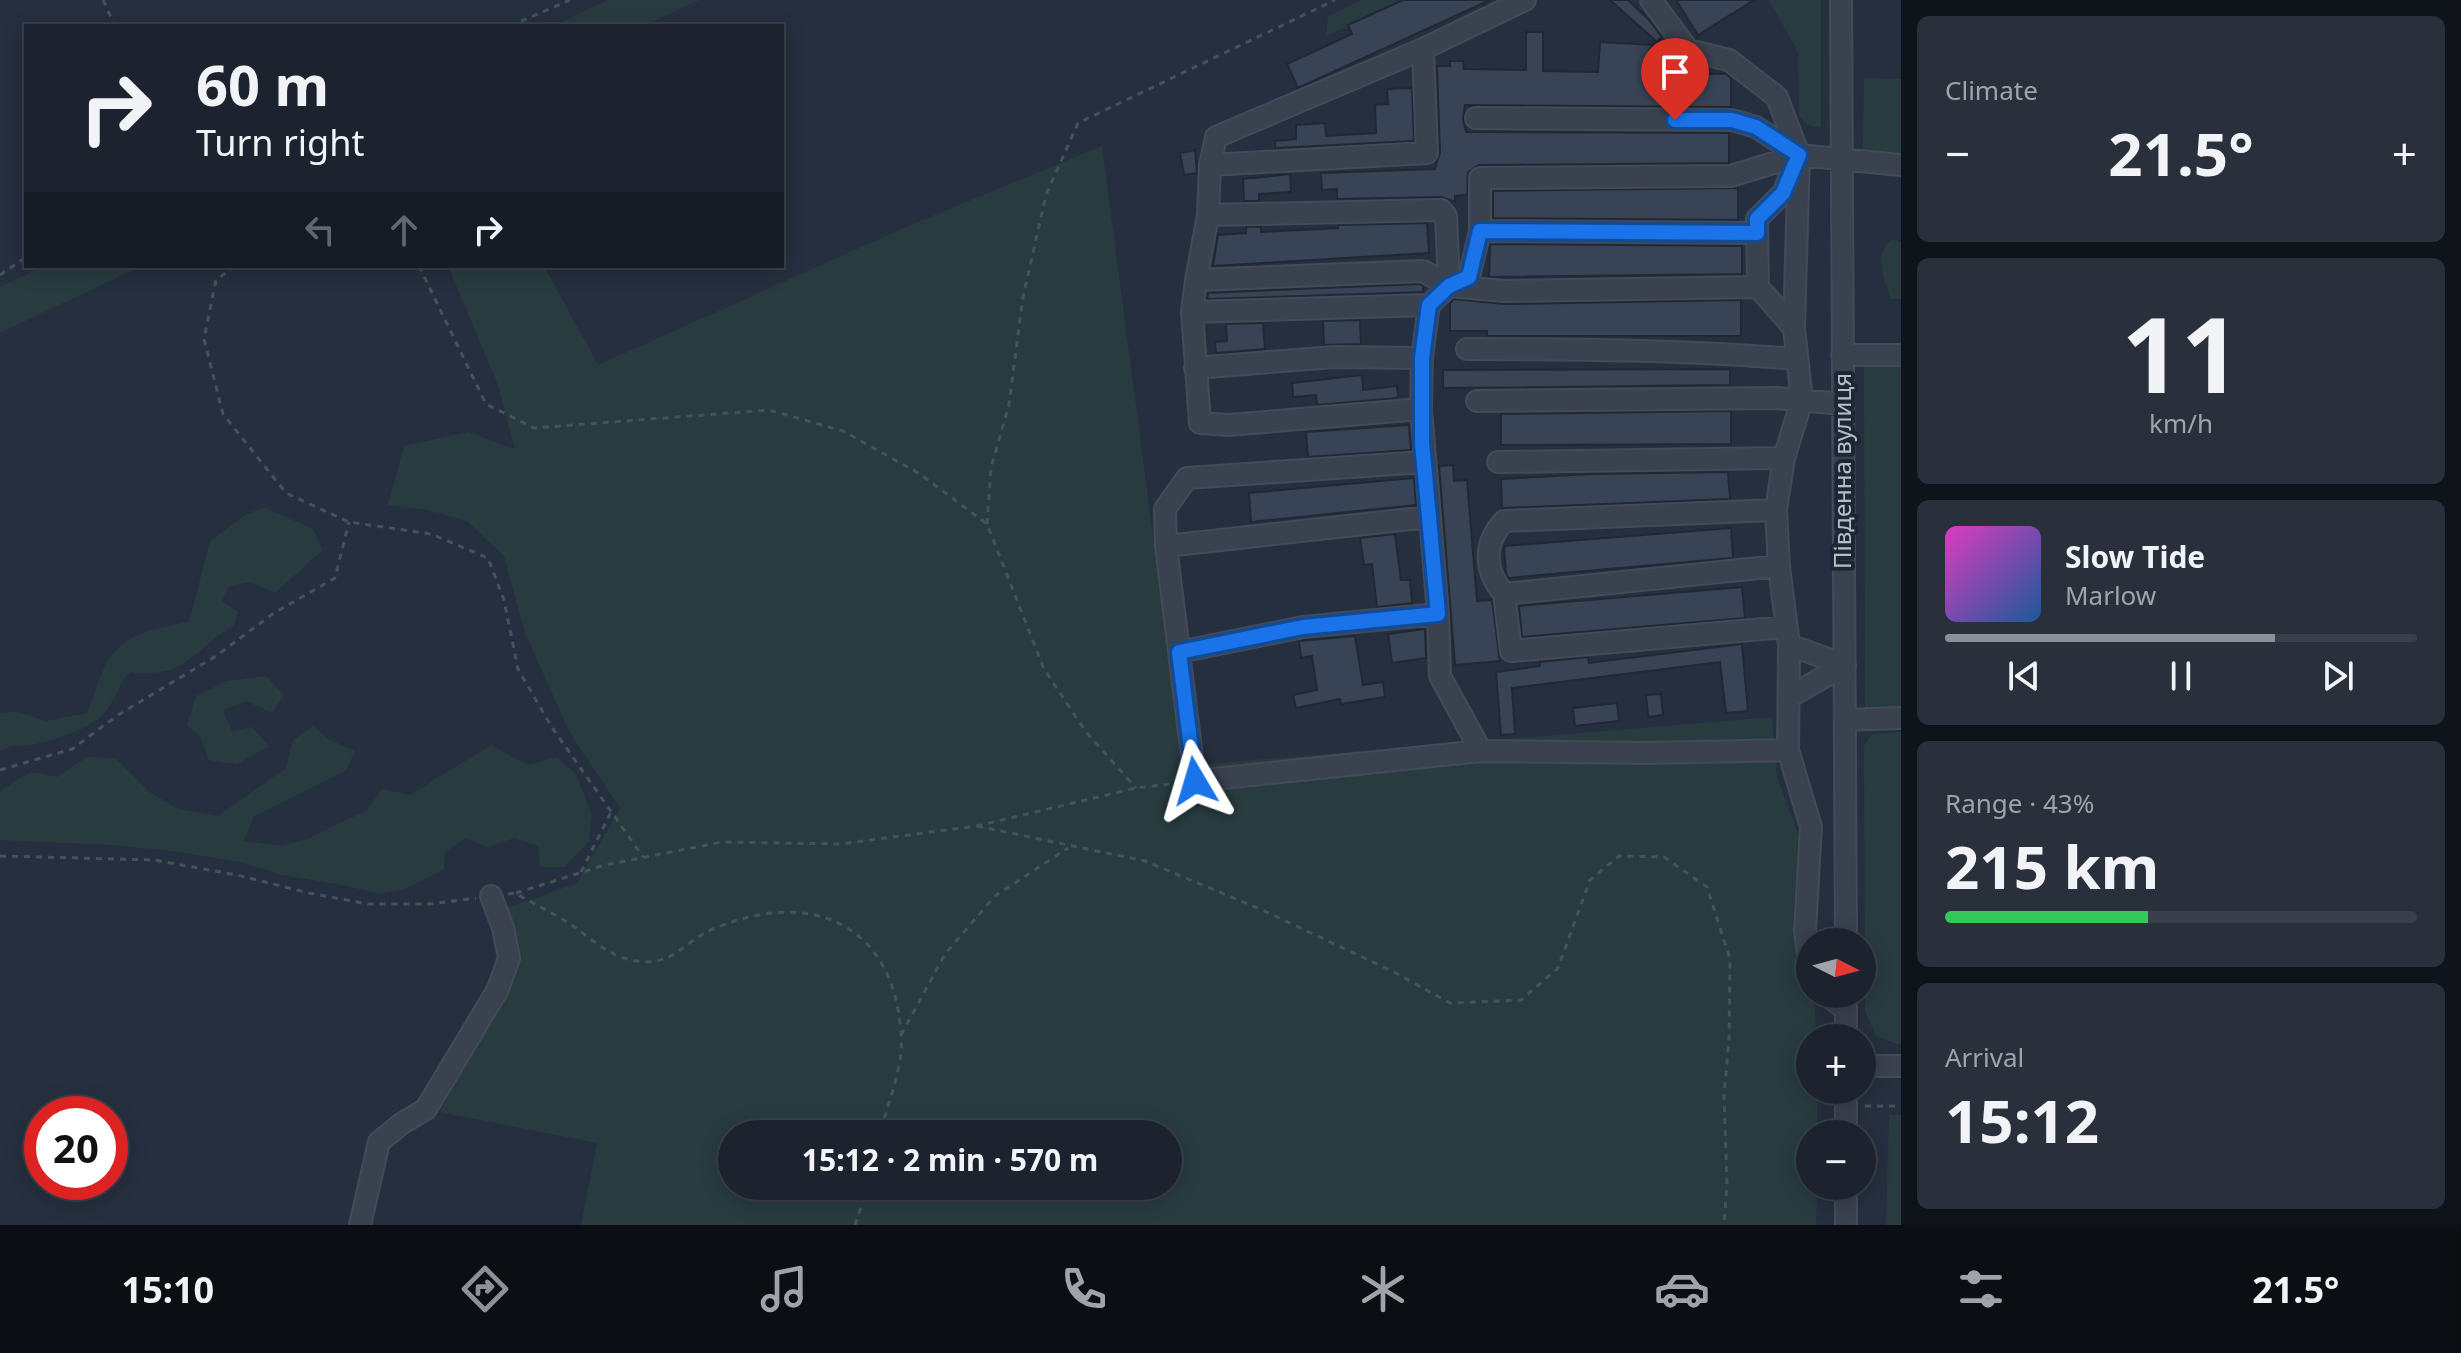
<!DOCTYPE html>
<html lang="en">
<head>
<meta charset="utf-8">
<style>
  :root { --surface:#1c232f; --page:#292f3b; --text:#f1f3f6; --muted:#a0a4aa; --line:#3a404b; --accent:#8c9099 }
  body { margin:0; font-family:"Noto Sans",sans-serif; background:var(--page); color:var(--text); height:100vh; display:flex; flex-direction:column; font-size:30px; white-space:nowrap }
  * { box-sizing:border-box; margin:0 }
  p { font-size:26px; color:var(--muted) }
  .icon { flex:none; width:44px; height:44px; fill:none; stroke:currentColor; stroke-width:2; stroke-linecap:round; stroke-linejoin:round }
  .map { position:relative; flex:1; overflow:hidden }
  .side { display:flex; flex-direction:column; gap:16px; padding:16px; background:#0f131a; width:560px }
  .side>* { flex:none }
  .banner { position:absolute; left:24px; top:24px; width:760px; height:244px; border-radius:0px; box-shadow:0 4px 20px #0003,0 0 0 2px var(--line); background:#1c232f; color:var(--text); overflow:hidden }
  .needle { width:52px; rotate:96deg }
  .tools { position:absolute; left:1796px; top:928px; display:grid; gap:16px }
  .tools a { display:grid; place-items:center; width:80px; height:80px; border-radius:50%; background:var(--surface); box-shadow:0 4px 20px #0003,0 0 0 2px var(--line); font-size:40px }
  .speed { position:absolute; left:24px; top:1096px; display:flex; gap:16px; font-size:40px; font-weight:700; text-align:center }
  .speed>* { display:grid; place-content:center; width:104px; height:104px; border-radius:50%; background:var(--surface); box-shadow:0 4px 20px #0003,0 0 0 2px var(--line); line-height:1 }
  .speed .limit { border:12px solid #d22; background:#fff; color:#111 }
  .pin { position:absolute; display:grid; place-items:center; width:68px; height:68px; color:#fff; margin:-82px -34px; border-radius:50% 50% 50% 0; rotate:-45deg; box-shadow:0 0 8px #0007 }
  .pin .icon { rotate:45deg }
  .me { position:absolute; width:88px; margin:-44px; rotate:353deg; stroke-linejoin:round; filter:drop-shadow(0 0 6px #0008) }
  .turn { display:flex; align-items:center; gap:28px; height:168px; padding:0 40px; font-size:36px }
  .turn .icon { width:104px; height:104px; stroke-width:2.5 }
  .turn b { display:block; font-size:56px; line-height:68px }
  .lanes { display:flex; align-items:center; height:76px; padding:0 40px; background:#0003; justify-content:center; gap:40px; direction:ltr }
  .lanes .off { opacity:.35 }
  .big { font-size:60px; font-weight:700; line-height:1.1 }
  .side .card { flex:1; display:flex; flex-direction:column; justify-content:center; gap:12px; min-width:0; padding:0 28px; border-radius:12px; background:var(--page) }
  .side .dial { align-items:center; gap:0 }
  .dial b { font-size:104px; line-height:1 }
  .song { display:flex; align-items:center; gap:24px }
  .cover { width:96px; height:96px; border-radius:12px; background:linear-gradient(135deg,hsl(310 70% 55%),hsl(210 70% 35%)) }
  .played { height:8px; border-radius:4px; background:linear-gradient(90deg,var(--accent) 70%,var(--line) 70%) }
  .keys { display:flex; justify-content:space-around; direction:ltr }
  .heat { display:flex; justify-content:space-between; align-items:center; font-size:44px; direction:ltr }
  .charge { height:12px; border-radius:6px; background:linear-gradient(90deg,#34c759 43%,var(--line) 0) }
  .trip { position:absolute; left:718px; top:1120px; width:464px; height:80px; border-radius:40px; background:var(--surface); box-shadow:0 4px 20px #0003,0 0 0 2px var(--line); font-weight:700; line-height:80px; text-align:center }
  .menu { display:flex; height:128px; justify-content:space-around; align-items:center; background:#0b0e13; color:var(--muted) }
  .menu .icon { width:56px; height:56px }
  .menu .on { color:var(--accent) }
  .menu b { font-size:36px; color:var(--text) }
  main { display:flex; flex:1; min-height:0 }
  .map>svg:first-child { display:block }
</style>
</head>
<body>
<main>
<div class="map">
<svg width="1901" height="1225" viewBox="0 0 1901 1225">
  <rect width="100%" height="100%" fill="#262f3f"/>
  <!-- green -->
  <path fill="#283c40" fill-rule="evenodd" d="M608,0H699L644,26H553Z
    M1362,0H1403L1326,36L1328,17Z
    M1769,0H1821V128L1808,125L1799,116L1798,52Z
    M1864,78L1901,79V157H1871L1863,150Z
    M1102,146L1183,766L1772,717L1777,777L1798,834L1793,923L1800,978L1815,1007L1816,1038H1810V1090H1817V1134H1810V1186H1817L1816,1225H581L597,1143L440,1112L481,1030L513,983L516,953L505,909L577,883L620,808L570,733L525,633L504,556L467,521L428,510L388,505L404,446L468,432L515,449L498,385L448,266H544L598,365L913,224ZM732,1134H1168V1186H732Z
    M1893,239L1901,242V299H1891C1884,279 1872,253 1893,239Z
    M44,266H141L0,333V287Z
    M1864,364H1901V707L1865,708Z
    M263,507L313,529L323,550L275,593L250,582L229,586L222,601L238,612L234,625C191,651 186,679 130,672C115,687 114,709 95,721C77,733 56,739 36,744C24,747 11,743 0,751V713L17,712L46,721L87,713C94,697 98,679 106,664C122,633 158,628 189,622L210,541L244,516Z
    M266,676L284,695L272,713L246,701L223,710L232,732L252,727L269,746L237,764L209,760L200,736L187,725L196,696L227,681Z
    M313,726L328,739L355,751L346,770L254,816L244,841L282,846L308,839L367,810L382,789L410,795L491,745L527,765L557,757L577,776L592,816L589,841L565,867H540L538,846L515,838L487,847L465,838L445,852L444,869L404,889L380,894L343,885L283,875L240,862L180,852L115,845L0,840V791L31,772L57,777L87,757L115,758L152,794L179,809L218,816L286,768L292,741Z
    M1901,732V1044H1897L1876,1036L1865,1011L1864,746L1872,734Z
    M1889,1115H1901V1225H1886Z"/>
  <!-- building -->
  <path fill="#384355" stroke="#202836" stroke-width="2" d="M1403,0H1490L1298,88L1287,64L1352,34L1348,25Z
    M1610,0H1628L1649,20L1662,37L1657,42Z
    M1676,0H1754L1698,35Z
    M1526,32H1543V71L1598,72L1600,42L1654,45L1650,49L1671,50L1669,73L1726,74L1731,78V107L1465,105L1463,119L1466,132L1729,133V163L1479,165L1468,172L1467,195L1455,196V202L1441,197L1337,199V189L1322,190L1321,173L1435,169L1440,152L1437,66H1450V61H1463L1464,69L1526,70Z
    M1412,88L1414,141L1275,148V141L1296,139V125L1325,123L1326,136L1376,133L1375,105L1388,104L1387,89Z
    M1195,150L1197,173L1184,175L1180,153Z
    M1290,174L1291,192L1259,194V201H1244L1243,179Z
    M1738,188V220L1493,218V191Z
    M1427,223L1429,253L1213,266L1218,235L1246,233V227H1261V232L1338,228V225Z
    M1490,244L1742,246V274L1489,277Z
    M1420,284L1423,286V292L1207,299L1208,293Z
    M1454,299L1504,304L1741,300V336H1487V331H1450V303Z
    M1360,320L1361,344L1324,345L1323,321Z
    M1263,323L1265,349L1216,353L1215,342L1227,341L1226,324Z
    M1730,369V385L1443,388V370Z
    M1362,375L1363,390L1397,386L1398,398L1317,405L1316,395L1293,397L1292,383Z
    M1731,411V444L1501,445V414Z
    M1409,425L1411,450L1308,457L1306,432Z
    M1453,465L1454,481L1467,480L1477,601L1492,600L1500,661L1455,665L1439,466Z
    M1728,472L1730,499L1502,508L1501,479L1592,474Z
    M1414,478L1416,505L1251,522L1249,493Z
    M1731,528L1733,558L1508,578L1506,573L1504,546Z
    M1395,534L1401,580H1410L1412,603L1377,607L1372,564L1364,565L1360,538Z
    M1742,587L1745,618L1522,637L1519,606Z
    M1425,629L1426,658L1392,663L1388,634Z
    M1355,636L1363,685L1383,682L1385,697L1341,704L1340,699L1296,708L1293,695L1317,690L1312,656L1301,658L1299,641Z
    M1742,644L1748,711L1726,713L1720,662L1512,688L1515,734L1501,735L1496,672L1540,666V662L1588,657L1589,663Z
    M1661,694L1663,715L1648,717L1646,695Z
    M1617,703L1619,721L1575,726L1573,708Z"/>
  <g fill="none" stroke-linecap="round" stroke-linejoin="round">
    <!-- minor casing -->
    <g stroke="#434a58" stroke-width="24">
      <path id="minor" d="M1651,0L1688,50L1729,60L1777,97L1799,155L1794,328
        M1841,0L1846,942
        M1423,49L1427,153L1210,165L1208,215L1441,210L1446,216L1449,286
        M1476,118L1732,120L1756,127L1799,155
        M1210,165L1216,137L1423,49L1525,0
        M1480,231L1757,233
        M1196,280L1208,215
        M1429,305L1192,312L1196,280L1423,271L1449,286L1504,291L1758,287
        M1192,312L1200,423L1229,425L1421,409
        M1467,349C1577,349 1687,350 1797,359
        M1842,355H1901
        M1195,368L1334,357L1422,358
        M1477,401L1777,398L1842,404
        M1424,462L1187,478L1165,509L1166,546L1195,781L1481,751L1647,753L1788,750L1811,827L1805,930L1810,971
        M1498,462L1784,458
        M1166,546L1429,517
        M1779,566L1504,594L1511,651L1786,627
        M1504,594C1484,570 1483,544 1504,521L1776,510
        M1789,645L1845,665L1789,697
        M1179,652L1303,627L1438,614
        M1846,720L1901,718
        M1788,750L1789,645L1779,566L1776,510L1784,458L1802,400L1794,328L1758,287L1757,219L1783,193L1799,155L1901,165
        M1481,751L1440,676L1438,614L1421,409L1422,358L1429,305L1449,286L1469,277L1480,231V178L1731,176L1799,155
        M1825,994L1846,1010
        M1846,994V1038
        M1862,1066H1901
        M1846,1134V1090
        M360,1225L379,1142L401,1124L426,1109L498,989L509,958L503,928L491,896
        M1846,1225V1186"/>
    </g>
    <!-- path -->
    <path stroke="#415558" stroke-width="3" stroke-dasharray="6 6" stroke-linecap="butt" d="M103,0L115,26
      M510,26L570,0
      M235,266L216,280L204,339L223,414L286,493L349,522L431,534L488,558L504,600L518,669L551,726L643,857
      M419,266L486,404L534,428L769,410L843,431L920,474L987,524L1044,669L1086,732L1136,788
      M0,275L26,257
      M987,524L991,468L1009,404L1023,297L1046,195L1078,123L1335,0
      M0,770L72,749L118,715L216,656L274,613L335,578L349,522
      M977,826L1145,861L1260,909L1394,972L1450,1003L1521,1000L1558,968L1590,880L1619,856L1664,857L1707,887L1730,959L1729,1039L1724,1096L1727,1184L1724,1225
      M0,856L154,860L237,875L309,893L368,904H429L476,898
      M581,872L611,812
      M516,893L605,865L722,842L840,844L977,826L1136,788L1179,783
      M508,894L515,893C534,904 555,914 573,926C593,940 611,958 637,961C675,966 682,942 713,929C810,888 893,922 901,1033C904,1067 888,1101 880,1134
      M901,1035L945,954L995,896L1068,848
      M1865,1106H1901
      M855,1225L868,1186"/>
    <!-- minor -->
    <use href="#minor" stroke="#3a414f" stroke-width="20"/>
  </g>
  <g fill="none" stroke-linecap="round" stroke-linejoin="round">
    <!-- route casing -->
    <g stroke="#114b97" stroke-width="20">
      <path id="route" d="M1195,781L1179,652L1303,627L1438,614L1422,443V358L1429,305L1449,286L1469,277L1480,231L1757,233V219L1783,193L1799,155L1756,127L1732,120H1675"/>
    </g>
    <!-- route -->
    <use href="#route" stroke="#1a73e8" stroke-width="14"/>
  </g>
  <g text-anchor="middle" stroke-width="8" stroke-linejoin="round" paint-order="stroke">
    <!-- street labels -->
    <g font-size="24" fill="#b6bdca" stroke="#1e2634">
      <text transform="translate(1843 471) rotate(-90)" y="8">Південна вулиця</text>
    </g>
  </g>
</svg>
<div class="tools">
<a><svg class="needle" viewBox="-14 -14 28 28"><path d="M0-13l5 13h-10z" fill="#e53935"/><path d="M0 13l5-13h-10z" fill="#a0a4aa"/></svg></a>
<a>+</a>
<a>−</a>
</div>
<div class="speed"><div class="limit">20</div></div>
<div class="pin" style="left:1675px;top:120px;background:#d93025"><svg class="icon" aria-label="arrive" viewBox="0 0 24 24"><path d="M6 21V4h12l-3 4 3 4H6"/></svg></div>
<svg class="me" style="left:1195px;top:781px" viewBox="-20 -20 40 40"><path d="M0-17L14 15 0 8-14 15z" fill="#1a73e8" stroke="#fff" stroke-width="4"/></svg>
<div class="trip">15:12 · 2 min · 570 m</div>
<div class="banner">
<div class="turn"><svg class="icon" aria-label="right" viewBox="0 0 24 24"><path d="M7 20v-9h11M14 6l5 5-5 5"/></svg><div><b>60 m</b>Turn right</div></div>
<div class="lanes"><svg class="icon off" aria-label="left" viewBox="0 0 24 24"><path d="M17 20v-9H6M10 6l-5 5 5 5"/></svg><svg class="icon off" aria-label="ahead" viewBox="0 0 24 24"><path d="M12 20V5M6 11l6-6 6 6"/></svg><svg class="icon" aria-label="right" viewBox="0 0 24 24"><path d="M7 20v-9h11M14 6l5 5-5 5"/></svg></div>
</div>
</div>
<section class="side">
<div class="card"><p>Climate</p>
<div class="heat"><a>−</a><b class="big">21.5°</b><a>+</a></div>
</div>
<div class="card dial"><b>11</b><p>km/h</p></div>
<div class="card">
<div class="song"><i class="cover"></i><div><b>Slow Tide</b><p>Marlow</p></div></div>
<div class="played"></div>
<div class="keys"><svg class="icon" aria-label="previous" viewBox="0 0 24 24"><path d="M18 5L8 12l10 7zM5 5v14"/></svg><svg class="icon" aria-label="pause" viewBox="0 0 24 24"><path d="M8 5v14M16 5v14"/></svg><svg class="icon" aria-label="next" viewBox="0 0 24 24"><path d="M6 5l10 7-10 7zM19 5v14"/></svg></div>
</div>
<div class="card"><p>Range · 43%</p><b class="big">215 km</b><div class="charge"></div></div>
<div class="card"><p>Arrival</p><b class="big">15:12</b></div>
</section>
</main>
<nav class="menu">
<b>15:10</b>
<svg class="icon on" aria-label="directions" viewBox="0 0 24 24"><path d="M12 3l9 9-9 9-9-9zM9 14v-3h6M13 9l2 2-2 2"/></svg>
<svg class="icon" aria-label="music" viewBox="0 0 24 24"><path d="M9 18V5l10-2v13"/><circle cx="6" cy="18" r="3"/><circle cx="16" cy="16" r="3"/></svg>
<svg class="icon" aria-label="phone" viewBox="0 0 24 24"><path d="M5 4h4l2 5-3 2q2 4 5 5l2-3 5 2v4C11 20 4 13 5 4z"/></svg>
<svg class="icon" aria-label="climate" viewBox="0 0 24 24"><path d="M12 3v18M4 7l16 10M4 17L20 7"/></svg>
<svg class="icon" aria-label="car" viewBox="0 0 24 24"><path d="M5 17H2v-5l4-1 3-4h7l3 4 3 1v5h-3M9 17h6M6 11h13"/><circle cx="7" cy="17" r="2"/><circle cx="17" cy="17" r="2"/></svg>
<svg class="icon" aria-label="filters" viewBox="0 0 24 24"><path d="M4 7h16M4 17h16"/><circle cx="9" cy="7" r="2"/><circle cx="15" cy="17" r="2"/></svg>
<b>21.5°</b>
</nav>
</body>
</html>
